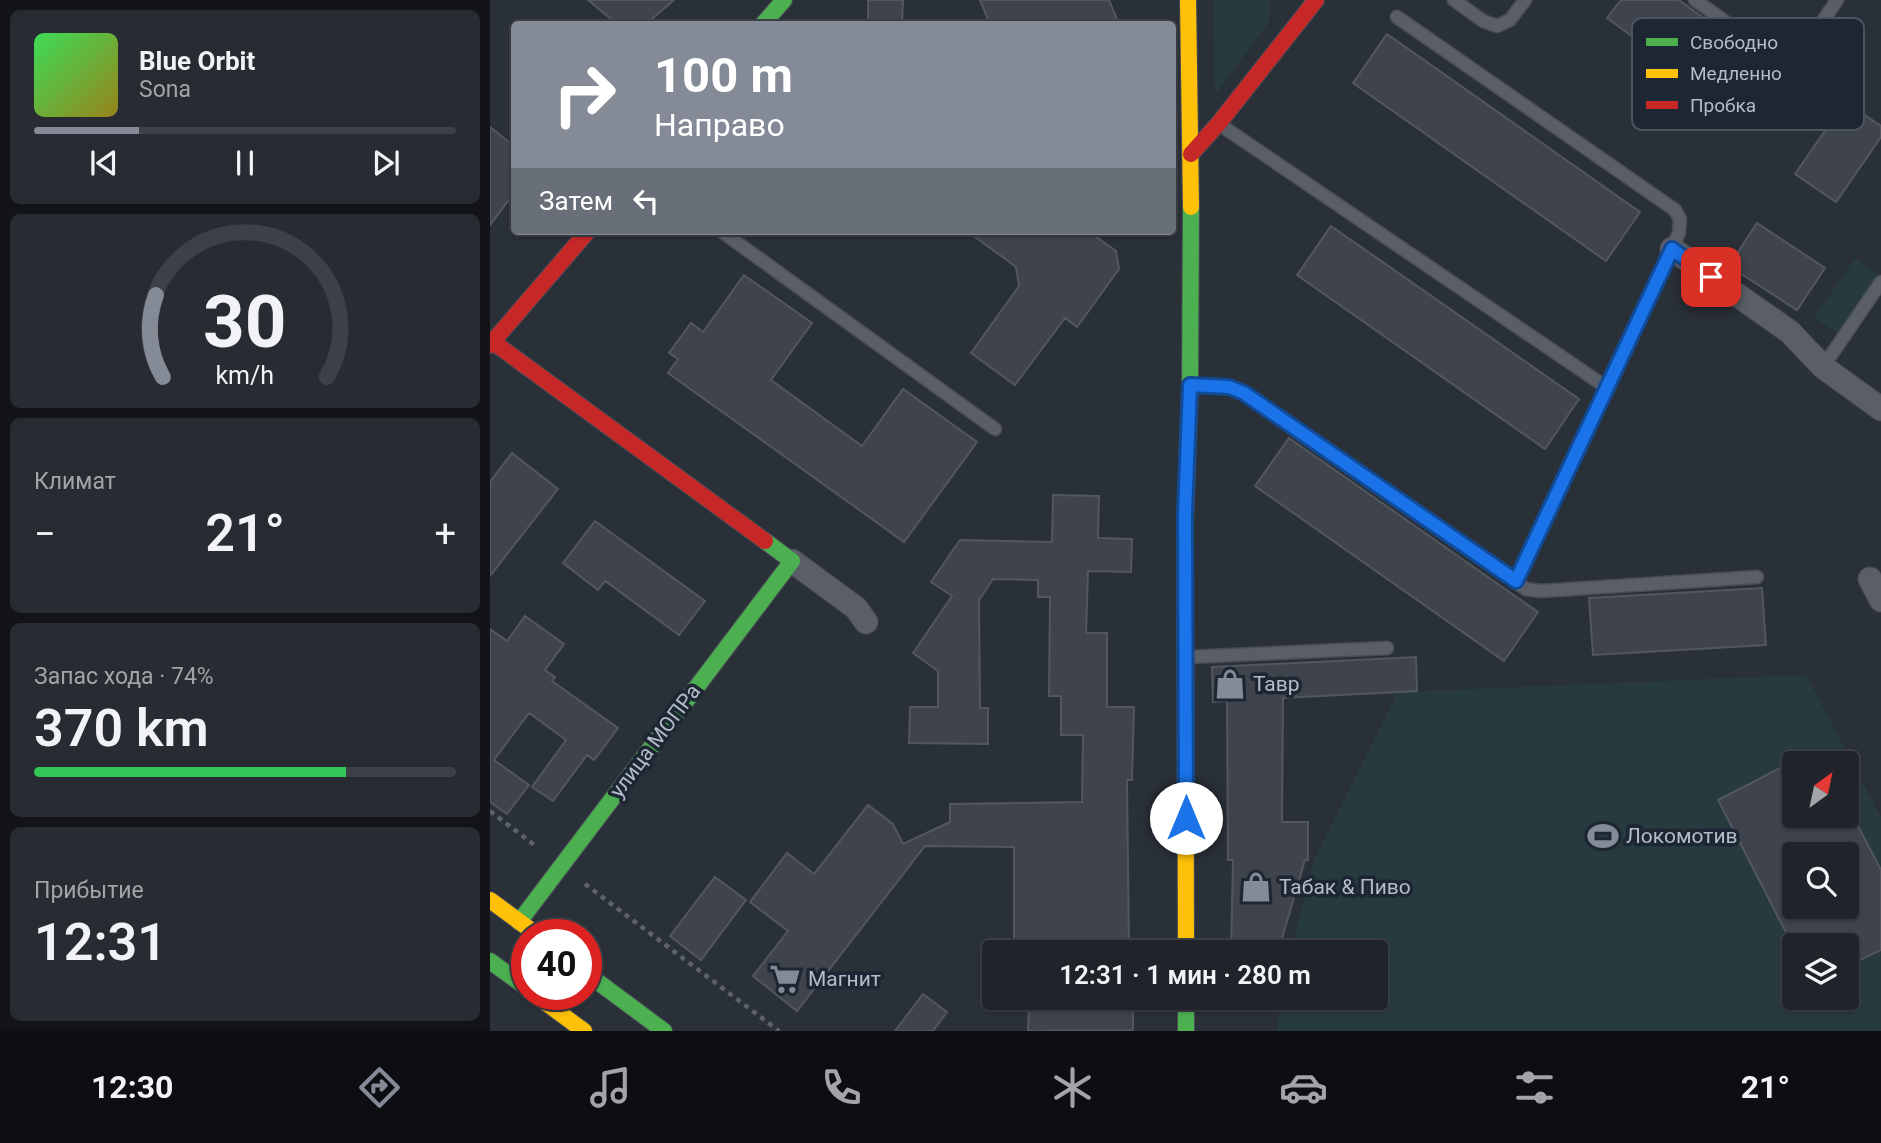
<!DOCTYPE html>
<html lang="ru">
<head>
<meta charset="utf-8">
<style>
  :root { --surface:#20242a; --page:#282c32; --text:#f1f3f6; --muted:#a2a4a8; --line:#3d4147; --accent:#848b96 }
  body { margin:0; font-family:Roboto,sans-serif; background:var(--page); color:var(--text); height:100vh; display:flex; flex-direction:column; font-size:26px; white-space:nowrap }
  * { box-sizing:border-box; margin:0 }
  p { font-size:23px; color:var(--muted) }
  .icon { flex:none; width:38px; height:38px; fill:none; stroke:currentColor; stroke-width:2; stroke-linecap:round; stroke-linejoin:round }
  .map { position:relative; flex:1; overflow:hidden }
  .panel { display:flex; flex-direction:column; gap:10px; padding:10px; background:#121417; width:490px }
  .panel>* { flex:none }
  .top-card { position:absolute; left:21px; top:21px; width:665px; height:214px; border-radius:7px; box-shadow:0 2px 5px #0004,0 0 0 2px var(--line); background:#848b96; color:#fff; overflow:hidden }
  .needle { width:46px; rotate:33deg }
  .fabs { position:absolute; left:1292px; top:751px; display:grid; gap:14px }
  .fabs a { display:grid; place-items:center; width:77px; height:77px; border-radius:7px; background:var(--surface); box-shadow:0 2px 5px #0004,0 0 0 2px var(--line); font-size:35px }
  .speed { position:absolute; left:21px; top:919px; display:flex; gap:14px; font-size:35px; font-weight:700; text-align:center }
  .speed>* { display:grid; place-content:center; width:91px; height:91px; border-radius:50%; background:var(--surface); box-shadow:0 2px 5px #0004,0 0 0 2px var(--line); line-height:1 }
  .speed .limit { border:10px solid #d22; background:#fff; color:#111 }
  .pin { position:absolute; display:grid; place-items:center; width:60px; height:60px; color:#fff; margin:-30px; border-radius:14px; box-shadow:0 4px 10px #0006 }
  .me { position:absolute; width:77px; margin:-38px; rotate:0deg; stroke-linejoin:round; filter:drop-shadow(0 0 5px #0008) }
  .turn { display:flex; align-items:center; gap:24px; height:147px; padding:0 28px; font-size:32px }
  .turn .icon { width:91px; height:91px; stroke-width:2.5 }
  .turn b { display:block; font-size:49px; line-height:60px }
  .then { display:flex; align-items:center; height:66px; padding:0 28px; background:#0003; gap:14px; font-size:26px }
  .big { font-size:52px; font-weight:600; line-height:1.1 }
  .panel .card { flex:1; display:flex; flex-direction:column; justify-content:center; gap:10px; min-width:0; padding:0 24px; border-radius:10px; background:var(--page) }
  .panel .dial { align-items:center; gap:0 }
  .dial svg { height:182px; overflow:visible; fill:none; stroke:var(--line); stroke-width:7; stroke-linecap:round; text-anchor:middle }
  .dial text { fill:var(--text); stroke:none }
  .song { display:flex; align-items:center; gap:21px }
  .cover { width:84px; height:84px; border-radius:10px; background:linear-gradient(135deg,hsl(130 70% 55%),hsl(50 70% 35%)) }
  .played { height:7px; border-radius:4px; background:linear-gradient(90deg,var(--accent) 25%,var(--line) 25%) }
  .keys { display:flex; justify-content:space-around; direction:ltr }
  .heat { display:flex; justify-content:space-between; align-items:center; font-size:38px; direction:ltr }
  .charge { height:10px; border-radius:5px; background:linear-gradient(90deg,#34c759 74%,var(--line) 0) }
  .trip { position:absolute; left:492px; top:940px; width:406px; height:70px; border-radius:7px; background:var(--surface); box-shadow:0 2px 5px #0004,0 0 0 2px var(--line); font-weight:600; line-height:70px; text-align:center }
  .dock { display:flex; height:112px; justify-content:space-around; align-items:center; background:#0d0e11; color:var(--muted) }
  .dock .icon { width:49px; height:49px }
  .dock .on { color:var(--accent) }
  .dock b { font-size:32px; color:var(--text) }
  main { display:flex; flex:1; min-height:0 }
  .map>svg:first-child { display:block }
</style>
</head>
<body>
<main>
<section class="panel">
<div class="card">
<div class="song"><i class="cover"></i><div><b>Blue Orbit</b><p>Sona</p></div></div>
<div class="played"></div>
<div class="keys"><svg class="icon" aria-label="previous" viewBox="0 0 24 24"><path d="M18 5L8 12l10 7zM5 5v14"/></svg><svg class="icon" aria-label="pause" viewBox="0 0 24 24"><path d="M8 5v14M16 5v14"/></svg><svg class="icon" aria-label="next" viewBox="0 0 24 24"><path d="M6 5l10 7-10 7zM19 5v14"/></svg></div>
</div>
<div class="card dial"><svg viewBox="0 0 100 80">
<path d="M14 69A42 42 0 1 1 86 69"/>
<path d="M14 69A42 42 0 0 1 11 33" stroke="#848b96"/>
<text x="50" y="56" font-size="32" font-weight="700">30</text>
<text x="50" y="72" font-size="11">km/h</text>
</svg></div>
<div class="card"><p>Климат</p>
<div class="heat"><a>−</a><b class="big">21°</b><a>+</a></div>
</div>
<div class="card"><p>Запас хода · 74%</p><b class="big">370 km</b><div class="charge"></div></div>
<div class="card"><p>Прибытие</p><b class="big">12:31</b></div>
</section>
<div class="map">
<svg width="1391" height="1031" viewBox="0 0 1391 1031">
  <rect width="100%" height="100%" fill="#2a3038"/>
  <!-- green -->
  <path fill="#273a3e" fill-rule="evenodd" d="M723,0H779L780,9L779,22L725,95Z
    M1365,258L1388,274L1348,334L1324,318Z
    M1316,675L1391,817V1031H787L791,998H886V952H800L824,860L908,692ZM1304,763H1356V816H1304ZM1304,854H1356V906H1304ZM1304,945H1356V998H1304Z"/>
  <!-- building -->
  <path fill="#3f444c" stroke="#52575f" stroke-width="2" fill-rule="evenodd" d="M98,0H184L156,24H127Z
    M378,0H413L412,24H378Z
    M490,0H619L629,24H500Z
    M1131,0H1189L1293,76L1260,122L1117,18Z
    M897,34L1150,212L1116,261L863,83Z
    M1355,102L1391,126V137L1346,202L1305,174Z
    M0,127L24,146V193L0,225Z
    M1267,223L1335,268L1307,310L1239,266Z
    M841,226L1089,399L1055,449L807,275Z
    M477,231H598L626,251L629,269L587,327L575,318L525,385L481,353L529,286L526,267Z
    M254,275L322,323L281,380L372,446L413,389L487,442L414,542L178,373L188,359L179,353L201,323L213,332Z
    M799,438L1048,612L1014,661L765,486Z
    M22,453L68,489L0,576V482Z
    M563,495L609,496L608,538L642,539L641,572L598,571L596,633H617V707H644L642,780H637L639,952H524V847L435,846L307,1011L263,976L298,931L260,902L297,853L324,874L378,805L403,824L413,844L460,822V804L592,802L593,735H571V696H559L560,597H548V580L503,579L489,600L490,708H498V744L419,743L420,707H448V671L423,653L462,596L441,582L470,540L562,542Z
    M105,521L215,601L189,635L115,581L108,590L73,563Z
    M1272,588L1276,645L1103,655L1099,598Z
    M35,616L74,644L55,670L65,677L62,681L128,728L104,760L97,755L63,801L42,787L76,740L39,713L4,760L39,785L17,814L0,802V629L17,641Z
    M926,657L927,691L793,698L792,822H818V860H815L788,952H741L743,860H738L737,701L723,702L722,667Z
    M1304,761V816H1356V803L1391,870V950L1356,967V945H1304V948L1228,800ZM1304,854H1356V906H1304Z
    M225,877L256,900L211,960L180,936Z
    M433,994L457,1012L443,1031H405Z
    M539,1002L643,1003V1030L538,1031Z"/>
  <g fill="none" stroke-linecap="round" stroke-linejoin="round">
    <!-- lane casing -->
    <g stroke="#484c55" stroke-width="15">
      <path id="lane" d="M964,0L993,21L1007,26L1020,20L1035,0
        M1205,0L1287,59L1299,60L1311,53L1347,0
        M907,17L1185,210L1190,219L1189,233L1116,387
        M729,124L1116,387L1026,581
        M231,231L505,429
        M1333,367L1391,282
        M701,385L739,387L754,393L1036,589L1051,591L1267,577
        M698,657L897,648"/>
    </g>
    <!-- street casing -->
    <g stroke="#484c55" stroke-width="25">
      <path id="street" d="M1182,249L1300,332L1333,367L1391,409
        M302,561L366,608L376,622
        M1380,579L1391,600"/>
    </g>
    <!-- fast casing -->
    <g stroke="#484c55" stroke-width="18">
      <path id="fast" d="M273,24L294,0
        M695,528L700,385L701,207
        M29,922L302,561L275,541
        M0,961L37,988
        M96,973L174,1031
        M696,998V1031"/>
    </g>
    <!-- slow casing -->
    <g stroke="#484c55" stroke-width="18">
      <path id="slow" d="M698,0L701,207
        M695,528L696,952
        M0,900L46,934
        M44,994L94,1031"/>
    </g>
    <!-- jam casing -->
    <g stroke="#484c55" stroke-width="18">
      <path id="jam" d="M701,154L729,123L826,0
        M3,342L275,541
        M0,345L98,231"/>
    </g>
    <!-- path -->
    <path stroke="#5c6268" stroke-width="4.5" stroke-dasharray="5 5" stroke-linecap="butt" d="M0,811L47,847
      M95,884L289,1031"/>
    <!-- lane -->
    <use href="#lane" stroke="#5a5e66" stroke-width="12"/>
    <!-- street -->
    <use href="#street" stroke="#5a5e66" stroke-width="23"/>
    <!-- fast -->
    <use href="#fast" stroke="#4caf50" stroke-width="16"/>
    <!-- slow -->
    <use href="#slow" stroke="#ffc107" stroke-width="16"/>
    <!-- jam -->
    <use href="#jam" stroke="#c62828" stroke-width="16"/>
  </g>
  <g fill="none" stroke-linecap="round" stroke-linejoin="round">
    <!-- route casing -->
    <g stroke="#114b97" stroke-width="18">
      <path id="route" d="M696,818L695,513L700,385L739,387L754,393L1026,581L1182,249L1221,277"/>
    </g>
    <!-- route -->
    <use href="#route" stroke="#1a73e8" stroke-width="12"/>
  </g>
  <!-- icons -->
  <defs>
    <g id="shop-bare" transform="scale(2.415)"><path d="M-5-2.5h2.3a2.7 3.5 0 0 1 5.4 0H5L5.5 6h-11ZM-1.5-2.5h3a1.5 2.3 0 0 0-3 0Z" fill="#848b96" stroke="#1d2633" stroke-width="2.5" paint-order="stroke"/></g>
    <g id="stadium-bare" transform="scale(2.415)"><path d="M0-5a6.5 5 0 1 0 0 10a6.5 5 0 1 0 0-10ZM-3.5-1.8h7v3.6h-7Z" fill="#848b96" stroke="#1d2633" stroke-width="2.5" paint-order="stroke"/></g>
    <g id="supermarket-bare" transform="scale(2.415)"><path d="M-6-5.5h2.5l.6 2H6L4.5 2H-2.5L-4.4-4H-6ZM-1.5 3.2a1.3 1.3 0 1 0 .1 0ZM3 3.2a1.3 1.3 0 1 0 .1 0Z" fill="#848b96" stroke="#1d2633" stroke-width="2.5" paint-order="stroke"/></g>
  </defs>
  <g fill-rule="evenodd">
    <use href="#shop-bare" x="740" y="684"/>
    <use href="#stadium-bare" x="1113" y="836"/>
    <use href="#shop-bare" x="766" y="887"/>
    <use href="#supermarket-bare" x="295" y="979"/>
  </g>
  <g text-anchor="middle" stroke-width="7" stroke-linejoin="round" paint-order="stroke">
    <!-- poi labels -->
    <g font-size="21" fill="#b4bcc9" stroke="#1d2633" text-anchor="start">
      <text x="763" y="691">Тавр</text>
      <text x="1136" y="843">Локомотив</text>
      <text x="789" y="894">Табак &amp; Пиво</text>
      <text x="318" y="986">Магнит</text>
    </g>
    <!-- street labels -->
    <g font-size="21" fill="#b4bcc9" stroke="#1d2633">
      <text transform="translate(165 741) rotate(-53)" y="7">улица МОПРа</text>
    </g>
  </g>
  <!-- legend -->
  <rect x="1142" y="18" width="232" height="112" rx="10" fill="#1d2633" stroke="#4a5360" stroke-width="2"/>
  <rect x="1156" y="38" width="32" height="8" fill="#4caf50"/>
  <rect x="1156" y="69" width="32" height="9" fill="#ffc107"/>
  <rect x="1156" y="101" width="32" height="8" fill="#c62828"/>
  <g font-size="19" fill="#b4bcc9">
    <text x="1200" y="49">Свободно</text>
    <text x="1200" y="80">Медленно</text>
    <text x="1200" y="112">Пробка</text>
  </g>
</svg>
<div class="fabs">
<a><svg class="needle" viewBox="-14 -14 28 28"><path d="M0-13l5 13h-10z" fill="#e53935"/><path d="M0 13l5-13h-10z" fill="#a2a4a8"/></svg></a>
<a><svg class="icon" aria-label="search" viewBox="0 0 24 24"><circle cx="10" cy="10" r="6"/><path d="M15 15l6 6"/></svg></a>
<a><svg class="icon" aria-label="layers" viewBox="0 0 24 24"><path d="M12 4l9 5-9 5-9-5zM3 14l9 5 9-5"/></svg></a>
</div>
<div class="speed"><div class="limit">40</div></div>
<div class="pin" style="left:1221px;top:277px;background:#d93025"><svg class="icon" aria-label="arrive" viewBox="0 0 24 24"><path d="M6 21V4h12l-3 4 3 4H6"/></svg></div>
<svg class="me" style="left:696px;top:818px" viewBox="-20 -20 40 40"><circle r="19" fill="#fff"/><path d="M0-13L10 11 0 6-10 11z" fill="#1a73e8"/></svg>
<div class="trip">12:31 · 1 мин · 280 m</div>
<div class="top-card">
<div class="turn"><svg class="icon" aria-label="right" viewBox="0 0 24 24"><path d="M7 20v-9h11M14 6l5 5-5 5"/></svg><div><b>100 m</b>Направо</div></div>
<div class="then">Затем<svg class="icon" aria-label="left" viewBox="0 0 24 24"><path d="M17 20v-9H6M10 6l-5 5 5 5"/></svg></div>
</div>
</div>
</main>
<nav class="dock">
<b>12:30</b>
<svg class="icon on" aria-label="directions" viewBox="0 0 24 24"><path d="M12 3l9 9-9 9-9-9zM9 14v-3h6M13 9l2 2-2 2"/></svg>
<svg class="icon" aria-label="music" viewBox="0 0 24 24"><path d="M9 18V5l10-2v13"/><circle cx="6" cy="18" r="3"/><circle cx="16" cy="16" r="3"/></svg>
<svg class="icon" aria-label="phone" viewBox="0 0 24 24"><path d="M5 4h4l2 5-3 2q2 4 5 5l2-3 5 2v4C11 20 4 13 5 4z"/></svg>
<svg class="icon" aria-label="climate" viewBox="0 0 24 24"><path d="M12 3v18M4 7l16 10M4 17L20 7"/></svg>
<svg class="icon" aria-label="car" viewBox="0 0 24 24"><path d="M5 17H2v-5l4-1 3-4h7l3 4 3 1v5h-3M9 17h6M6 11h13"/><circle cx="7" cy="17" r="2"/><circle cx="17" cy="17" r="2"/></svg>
<svg class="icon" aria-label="filters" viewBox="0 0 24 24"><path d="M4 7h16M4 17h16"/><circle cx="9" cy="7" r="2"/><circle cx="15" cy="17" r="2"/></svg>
<b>21°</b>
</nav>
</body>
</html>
